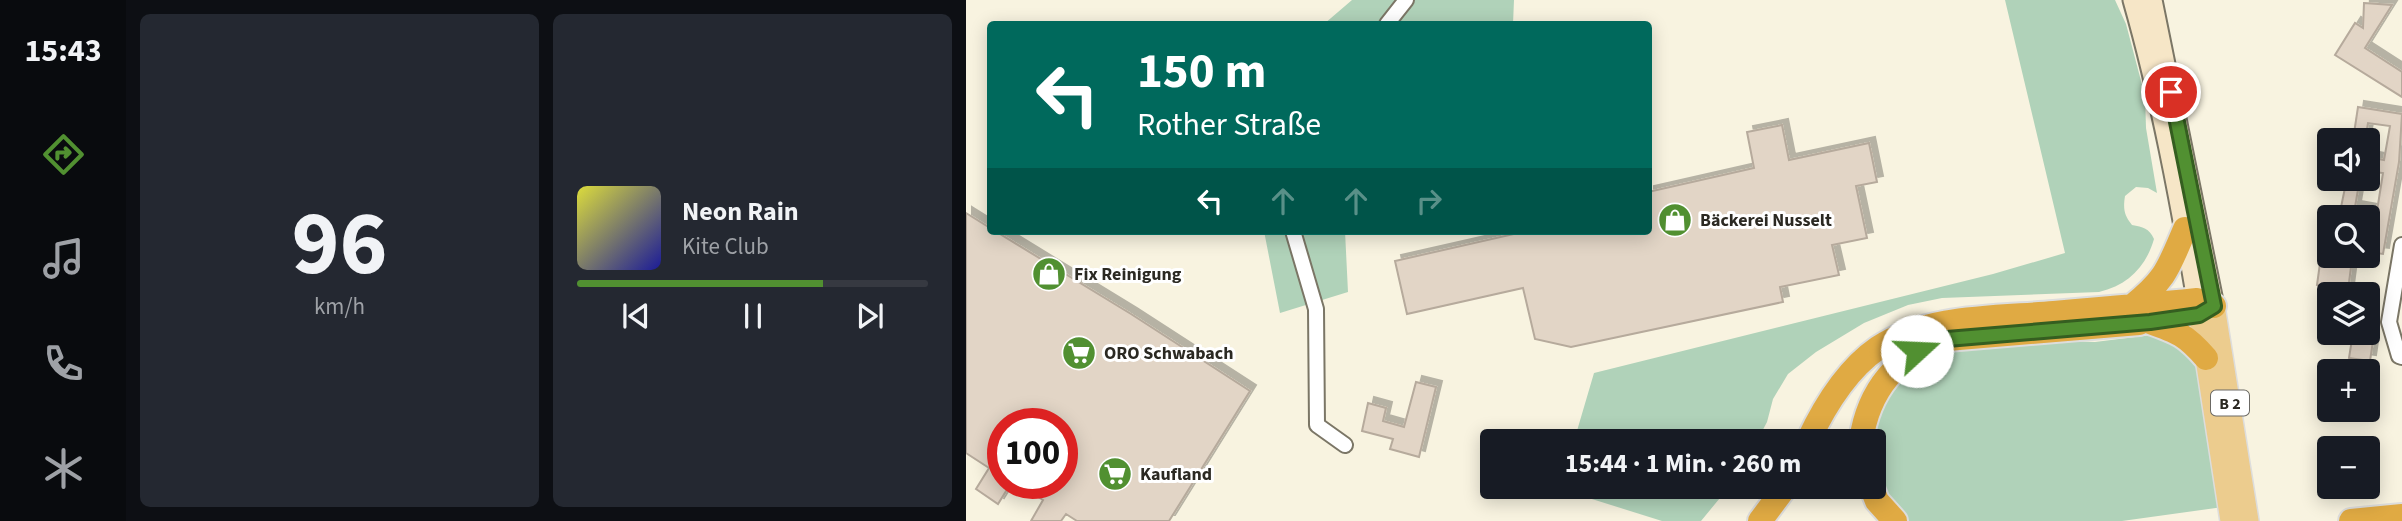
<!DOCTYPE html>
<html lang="de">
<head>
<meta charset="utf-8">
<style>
  :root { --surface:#171b24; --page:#242831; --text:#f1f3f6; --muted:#9ea1a6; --line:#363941; --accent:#519031 }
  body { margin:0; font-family:"Source Sans 3",sans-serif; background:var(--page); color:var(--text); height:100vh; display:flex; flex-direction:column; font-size:26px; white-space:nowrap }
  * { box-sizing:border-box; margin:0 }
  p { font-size:23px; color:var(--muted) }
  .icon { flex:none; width:38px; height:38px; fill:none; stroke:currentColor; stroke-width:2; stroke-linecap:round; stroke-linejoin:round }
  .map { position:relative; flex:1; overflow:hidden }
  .side { display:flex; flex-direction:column; gap:14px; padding:14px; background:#0d0f14; width:840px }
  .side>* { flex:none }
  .guide { position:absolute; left:21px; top:21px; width:665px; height:214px; border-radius:7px; box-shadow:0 4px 18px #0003; background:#00695c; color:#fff; overflow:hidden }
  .fabs { position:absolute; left:1351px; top:128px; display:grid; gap:14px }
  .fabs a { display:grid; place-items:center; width:63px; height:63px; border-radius:7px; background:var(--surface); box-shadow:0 4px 18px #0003; font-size:35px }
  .speed { position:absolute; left:21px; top:408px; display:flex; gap:14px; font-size:35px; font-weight:700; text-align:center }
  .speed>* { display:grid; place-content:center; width:91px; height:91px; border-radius:50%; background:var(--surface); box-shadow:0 4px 18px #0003; line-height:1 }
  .speed .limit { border:10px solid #d22; background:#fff; color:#111 }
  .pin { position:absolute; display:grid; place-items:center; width:60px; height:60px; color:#fff; margin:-30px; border:4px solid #fff; border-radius:50%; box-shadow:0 2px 7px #0007 }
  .me { position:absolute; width:77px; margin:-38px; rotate:70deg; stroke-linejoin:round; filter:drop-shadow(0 0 5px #0008) }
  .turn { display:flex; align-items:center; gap:24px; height:147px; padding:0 35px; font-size:32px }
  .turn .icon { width:91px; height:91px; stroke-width:2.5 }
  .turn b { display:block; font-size:49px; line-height:60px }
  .lanes { display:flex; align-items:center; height:66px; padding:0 35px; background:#0003; justify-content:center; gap:35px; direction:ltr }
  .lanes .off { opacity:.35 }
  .side .widget { flex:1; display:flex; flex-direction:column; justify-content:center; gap:10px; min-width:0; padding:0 24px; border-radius:10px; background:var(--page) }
  .side .dial { align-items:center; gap:0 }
  .dial b { font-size:91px; line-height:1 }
  .song { display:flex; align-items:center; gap:21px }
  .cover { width:84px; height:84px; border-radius:10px; background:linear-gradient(135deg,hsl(60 70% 55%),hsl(240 70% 35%)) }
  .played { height:7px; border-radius:4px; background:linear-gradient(90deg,var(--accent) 70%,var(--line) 70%) }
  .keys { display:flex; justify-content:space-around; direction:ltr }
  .side .tiles { flex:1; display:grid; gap:14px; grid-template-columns:repeat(2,1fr) }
  .trip { position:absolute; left:514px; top:429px; width:406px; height:70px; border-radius:7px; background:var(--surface); box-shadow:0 4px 18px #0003; font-weight:700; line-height:70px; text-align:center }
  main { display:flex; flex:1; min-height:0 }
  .menu { display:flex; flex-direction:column; width:126px; justify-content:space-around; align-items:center; background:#090b0e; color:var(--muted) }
  .menu .icon { width:49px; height:49px }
  .menu .current { color:var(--accent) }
  .menu b { font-size:32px; color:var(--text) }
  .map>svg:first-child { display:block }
</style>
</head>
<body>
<main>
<nav class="menu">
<b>15:43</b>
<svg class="icon current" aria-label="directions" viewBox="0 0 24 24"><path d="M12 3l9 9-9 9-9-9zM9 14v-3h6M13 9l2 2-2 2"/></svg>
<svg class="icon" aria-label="music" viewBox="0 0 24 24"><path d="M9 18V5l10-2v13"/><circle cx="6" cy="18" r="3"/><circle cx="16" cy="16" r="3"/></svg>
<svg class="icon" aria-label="phone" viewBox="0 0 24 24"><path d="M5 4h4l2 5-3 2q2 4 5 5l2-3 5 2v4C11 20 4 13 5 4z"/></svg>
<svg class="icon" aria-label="climate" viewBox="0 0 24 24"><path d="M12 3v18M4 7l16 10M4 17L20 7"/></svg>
</nav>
<section class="side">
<div class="tiles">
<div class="widget dial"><b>96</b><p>km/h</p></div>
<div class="widget">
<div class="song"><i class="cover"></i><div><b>Neon Rain</b><p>Kite Club</p></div></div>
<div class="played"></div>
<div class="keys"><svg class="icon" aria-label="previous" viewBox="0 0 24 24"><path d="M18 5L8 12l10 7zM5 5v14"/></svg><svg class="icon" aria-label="pause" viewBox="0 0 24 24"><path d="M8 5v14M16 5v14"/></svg><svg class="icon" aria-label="next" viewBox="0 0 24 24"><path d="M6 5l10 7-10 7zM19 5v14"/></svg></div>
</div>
</div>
</section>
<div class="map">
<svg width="1436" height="521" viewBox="0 0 1436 521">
  <defs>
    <filter id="shadow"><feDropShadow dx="6" dy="-6" stdDeviation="0" flood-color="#0004"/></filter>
  </defs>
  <rect width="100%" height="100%" fill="#f8f3e0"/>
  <!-- green -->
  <path fill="#b0d2b9" d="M386,0H548L547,24H358Z
    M1039,0H1149L1160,24L1179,96L1180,128L1191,193L1182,188L1170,187L1159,196C1157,209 1158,215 1166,225C1177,227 1183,228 1188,239C1180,267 1162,285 1133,292L976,298L942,305L898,323L850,352L822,374L807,399L801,422L791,441H608L628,373L1027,274L1099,253Z
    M298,231H379L382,292L314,313Z
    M1185,335L1200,338L1230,362L1257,507L1156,521H942L908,478V441H902V435L935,373L983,349L1097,341L1129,342Z
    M594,487V486L763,487L735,521H696L594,489Z"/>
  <!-- building -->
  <path fill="#e2d5c6" stroke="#b6aa9c" stroke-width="2" filter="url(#shadow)" d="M1398,3L1426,5L1399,48L1436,72V97L1369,55L1389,23L1397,28Z
    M1392,107L1436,114L1433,162L1417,254L1402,252L1407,224L1402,223V217H1373L1381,178H1394L1389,207L1411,211L1417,173L1402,171V157L1418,160L1424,126L1402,123L1399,140H1387Z
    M816,125L823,160L903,143L911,182L890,186L901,238L866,245L873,275L814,287L817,302L605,347L569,339L557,288L441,314L429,261L561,231H682V192L788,168L781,132Z
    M0,213L24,228V231H29L165,314L284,391L203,521H111L100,514L95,521H65L77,500L49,483H96V424H37V483H45L32,504L10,489L23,468L0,453Z
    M1354,263L1385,267L1382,290L1351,285Z
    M1386,339L1407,341L1404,361L1383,358Z
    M450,382L470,387L453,457L424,449L427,439L396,431L402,403L420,408L417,421L438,427Z"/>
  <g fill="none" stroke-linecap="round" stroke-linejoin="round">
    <!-- street casing -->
    <g stroke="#7b7666" stroke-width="18">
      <path id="street" d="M421,24L440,0
        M327,231L350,309L351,425L379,445
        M1436,245L1423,322L1433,356L1436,357"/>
    </g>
    <!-- secondary casing -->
    <g stroke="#7b7666" stroke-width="23">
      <path id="secondary" d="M1167,0C1195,98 1214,200 1231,300
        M1186,0L1248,306"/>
    </g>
    <!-- primary casing -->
    <g stroke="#dddddc" stroke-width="24">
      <path id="primary" d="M1231,300L1265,521
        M1248,306L1282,521"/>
    </g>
    <!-- highway casing -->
    <g stroke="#dddddc" stroke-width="28">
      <path id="highway" d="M1165,307C1200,279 1202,269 1219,229
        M1184,322C1212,332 1220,335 1240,358
        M842,441C858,407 880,370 912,348C962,315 1030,318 1088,313C1136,309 1183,305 1231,300L1248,306
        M895,441C902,391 931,354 981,339L1173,323
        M905,486L911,501L929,521
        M794,521L820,486
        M1385,521L1436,516"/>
    </g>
    <!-- street -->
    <use href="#street" stroke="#fff" stroke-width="14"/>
    <!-- secondary -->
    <use href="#secondary" stroke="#f6e6c7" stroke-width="19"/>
    <!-- primary -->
    <use href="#primary" stroke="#eccc8e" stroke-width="21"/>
    <!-- highway -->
    <use href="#highway" stroke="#e0aa43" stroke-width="24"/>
  </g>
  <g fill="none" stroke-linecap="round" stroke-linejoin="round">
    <!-- route casing -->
    <g stroke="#355e20" stroke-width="18">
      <path id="route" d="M951,351L981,339L1184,322L1233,315L1248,306L1205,92"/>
    </g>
    <!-- route -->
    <use href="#route" stroke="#519031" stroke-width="12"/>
  </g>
  <!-- icons -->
  <defs>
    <g id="shop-disc" transform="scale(1.75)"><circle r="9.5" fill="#519031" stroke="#fff"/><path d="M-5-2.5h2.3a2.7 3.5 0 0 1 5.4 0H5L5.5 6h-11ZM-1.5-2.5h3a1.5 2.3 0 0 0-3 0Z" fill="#fff"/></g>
    <g id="supermarket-disc" transform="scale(1.75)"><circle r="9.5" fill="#519031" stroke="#fff"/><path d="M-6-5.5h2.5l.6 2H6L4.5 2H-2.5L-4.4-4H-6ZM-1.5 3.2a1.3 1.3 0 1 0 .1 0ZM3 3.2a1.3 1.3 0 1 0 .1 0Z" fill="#fff"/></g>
  </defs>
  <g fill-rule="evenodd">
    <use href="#shop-disc" x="709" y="220"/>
    <use href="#shop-disc" x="83" y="274"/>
    <use href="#supermarket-disc" x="113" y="353"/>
    <use href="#supermarket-disc" x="149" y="474"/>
  </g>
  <g text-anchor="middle" stroke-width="6" stroke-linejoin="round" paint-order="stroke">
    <!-- shield labels -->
    <rect fill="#fff" stroke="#6b6964" stroke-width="2" x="1245" y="390.5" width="38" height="25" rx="5"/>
    <g font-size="16" font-weight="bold" fill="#2b2922">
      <text x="1264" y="409">B 2</text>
    </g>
    <!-- poi labels -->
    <g font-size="18" font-weight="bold" fill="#2b2922" stroke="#fff" text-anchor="start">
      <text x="734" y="226">Bäckerei Nusselt</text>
      <text x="108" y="280">Fix Reinigung</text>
      <text x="138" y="359">ORO Schwabach</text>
      <text x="174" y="480">Kaufland</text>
    </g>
  </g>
</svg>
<div class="fabs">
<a><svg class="icon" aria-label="sound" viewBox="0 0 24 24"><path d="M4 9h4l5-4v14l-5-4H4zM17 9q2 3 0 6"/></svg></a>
<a><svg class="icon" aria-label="search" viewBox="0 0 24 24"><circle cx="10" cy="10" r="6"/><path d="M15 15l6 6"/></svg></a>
<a><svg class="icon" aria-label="layers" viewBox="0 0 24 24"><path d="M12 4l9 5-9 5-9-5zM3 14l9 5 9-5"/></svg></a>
<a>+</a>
<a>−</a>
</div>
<div class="speed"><div class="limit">100</div></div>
<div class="pin" style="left:1205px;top:92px;background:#d93025"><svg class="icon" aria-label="arrive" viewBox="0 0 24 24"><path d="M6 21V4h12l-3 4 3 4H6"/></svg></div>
<svg class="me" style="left:951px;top:351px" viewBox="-20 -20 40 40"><circle r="19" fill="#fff"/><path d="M0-13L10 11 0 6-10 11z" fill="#519031"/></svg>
<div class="trip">15:44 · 1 Min. · 260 m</div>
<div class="guide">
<div class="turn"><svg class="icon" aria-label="left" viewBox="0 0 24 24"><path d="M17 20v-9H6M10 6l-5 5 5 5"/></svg><div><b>150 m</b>Rother Straße</div></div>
<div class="lanes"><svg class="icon" aria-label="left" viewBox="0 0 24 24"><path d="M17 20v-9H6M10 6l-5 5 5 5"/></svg><svg class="icon off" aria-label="ahead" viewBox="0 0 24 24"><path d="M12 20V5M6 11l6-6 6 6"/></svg><svg class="icon off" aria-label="ahead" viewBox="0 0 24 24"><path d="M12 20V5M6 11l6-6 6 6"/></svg><svg class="icon off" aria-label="right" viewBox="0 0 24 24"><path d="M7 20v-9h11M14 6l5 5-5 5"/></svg></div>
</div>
</div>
</main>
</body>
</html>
